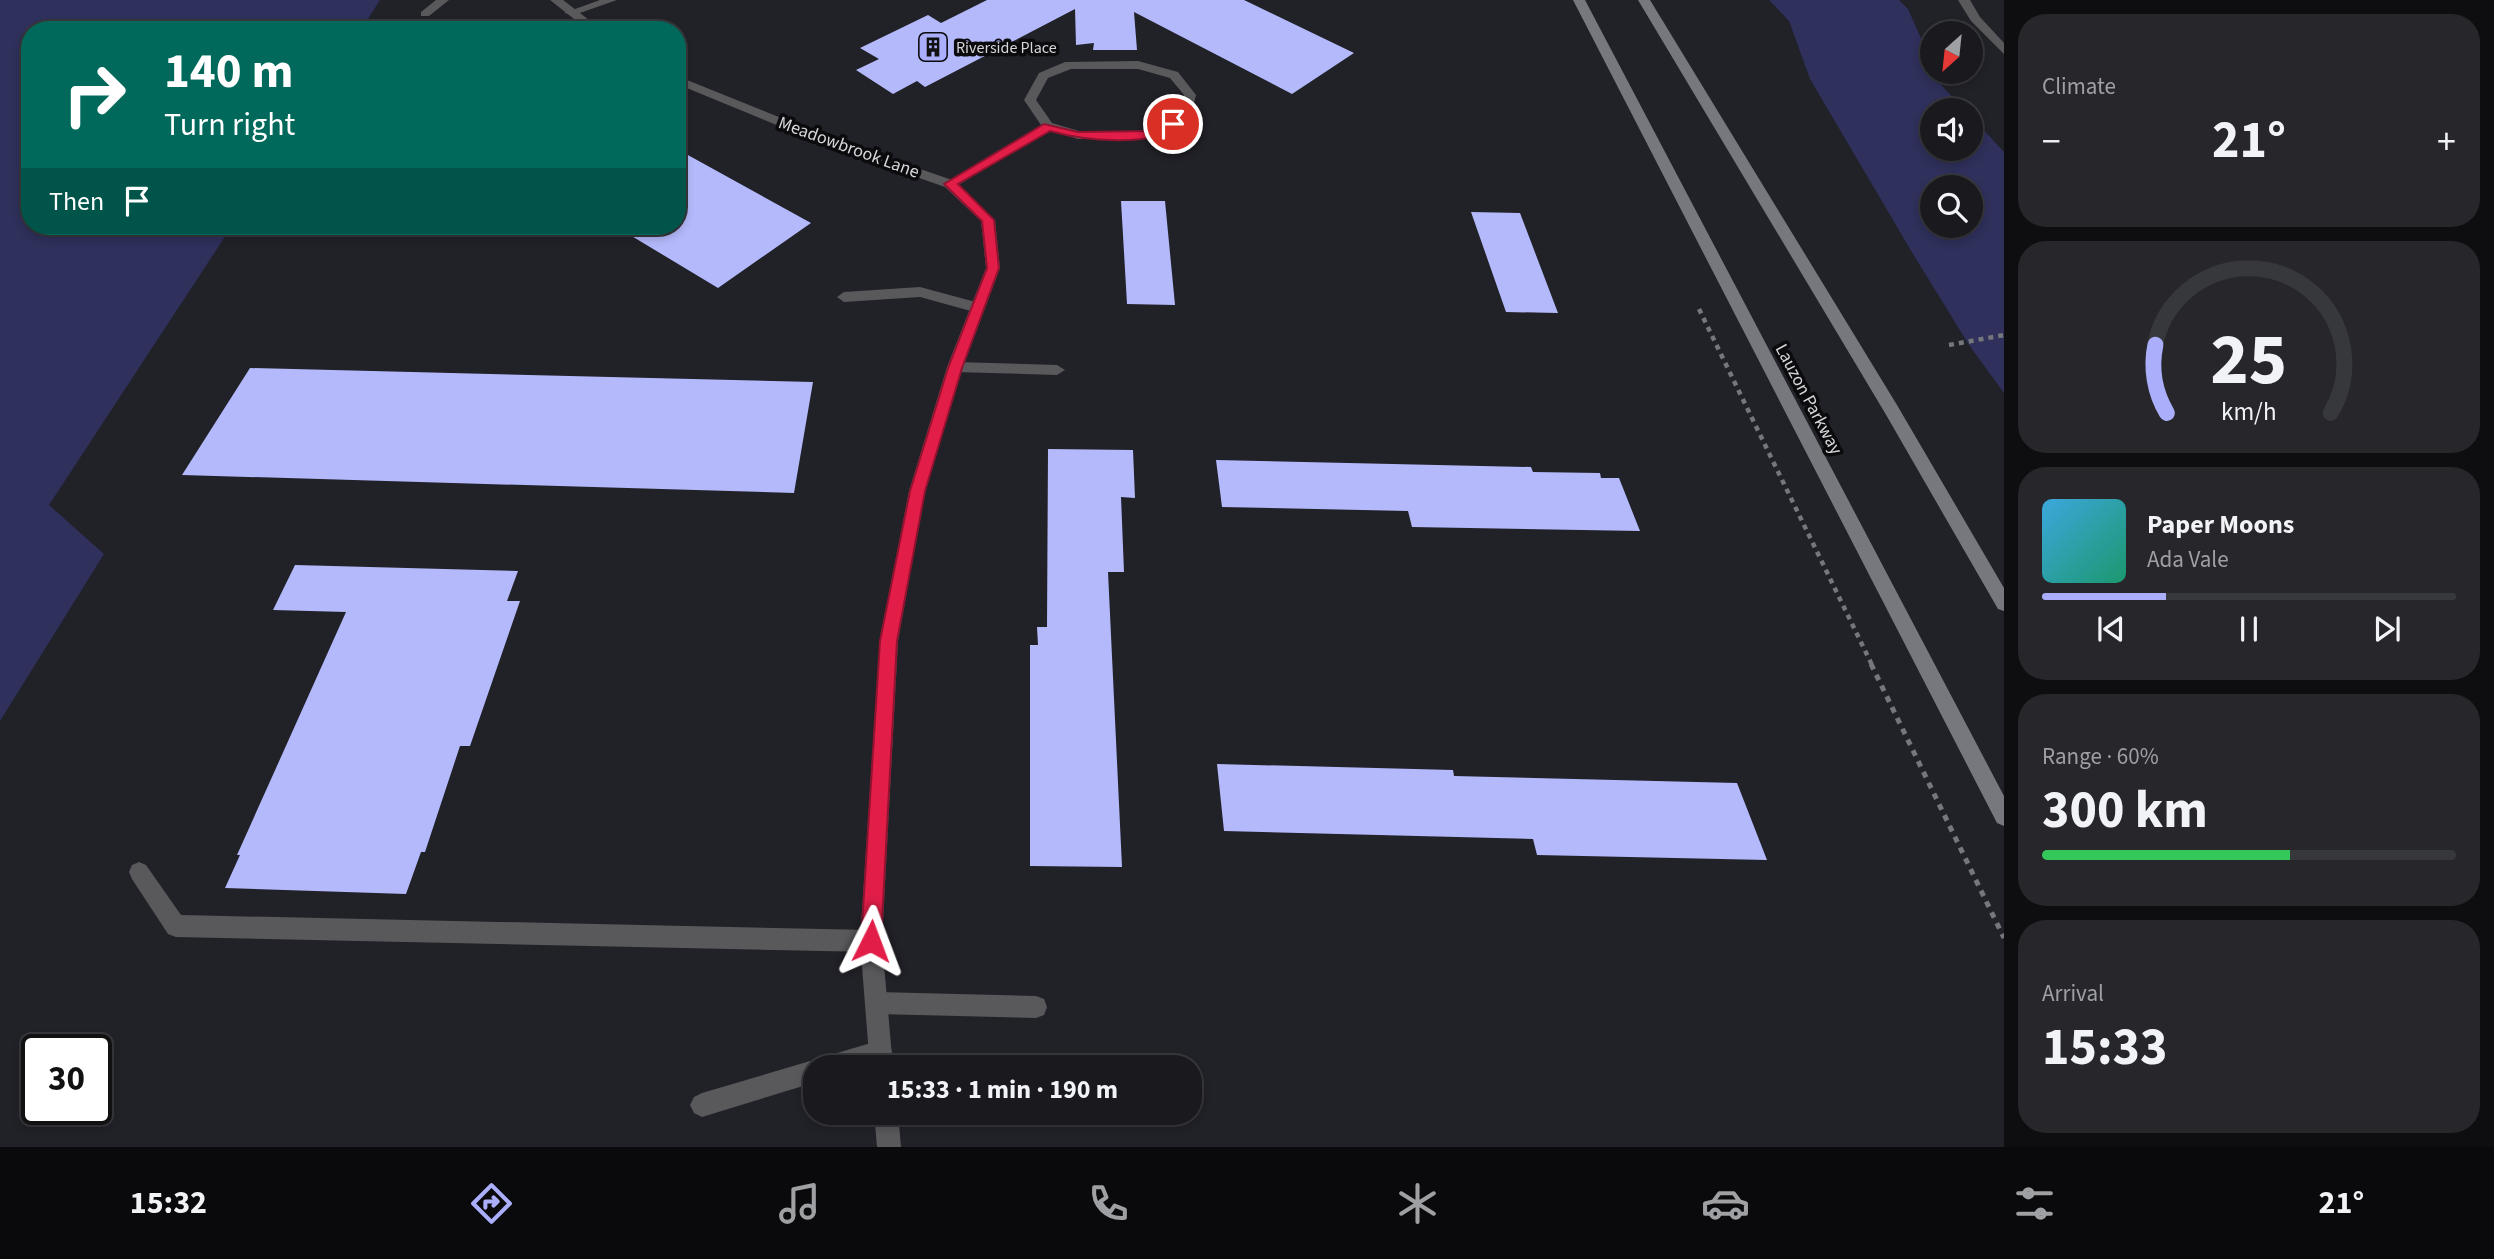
<!DOCTYPE html>
<html lang="en">
<head>
<meta charset="utf-8">
<style>
  :root { --surface:#19191e; --page:#26262b; --text:#f1f3f6; --muted:#9fa0a4; --line:#37383c; --accent:#abaffb }
  body { margin:0; font-family:"Source Sans 3",sans-serif; background:var(--page); color:var(--text); height:100vh; display:flex; flex-direction:column; font-size:26px; white-space:nowrap }
  * { box-sizing:border-box; margin:0 }
  p { font-size:23px; color:var(--muted) }
  .icon { flex:none; width:38px; height:38px; fill:none; stroke:currentColor; stroke-width:2; stroke-linecap:round; stroke-linejoin:round }
  .map { position:relative; flex:1; overflow:hidden }
  .sheet { display:flex; flex-direction:column; gap:14px; padding:14px; background:#0e0e10; width:490px }
  .sheet>* { flex:none }
  .guide { position:absolute; left:21px; top:21px; width:665px; height:214px; border-radius:28px; box-shadow:0 4px 10px #0003,0 0 0 2px var(--line); background:#00695c; color:#fff; overflow:hidden }
  .needle { width:46px; rotate:207deg }
  .controls { position:absolute; left:1920px; top:21px; display:grid; gap:14px }
  .controls a { display:grid; place-items:center; width:63px; height:63px; border-radius:50%; background:var(--surface); box-shadow:0 4px 10px #0003,0 0 0 2px var(--line); font-size:35px }
  .speed { position:absolute; left:21px; top:1034px; display:flex; gap:14px; font-size:35px; font-weight:700; text-align:center }
  .speed>* { display:grid; place-content:center; width:91px; height:91px; border-radius:50%; background:var(--surface); box-shadow:0 4px 10px #0003,0 0 0 2px var(--line); line-height:1 }
  .speed .limit { border:4px solid #111; border-radius:10px; background:#fff; color:#111 }
  .pin { position:absolute; display:grid; place-items:center; width:60px; height:60px; color:#fff; margin:-30px; border:4px solid #fff; border-radius:50%; box-shadow:0 2px 7px #0007 }
  .me { position:absolute; width:77px; margin:-38px; rotate:3deg; stroke-linejoin:round; filter:drop-shadow(0 0 5px #0008) }
  .turn { display:flex; align-items:center; gap:24px; height:147px; padding:0 28px; font-size:32px }
  .turn .icon { width:91px; height:91px; stroke-width:2.5 }
  .turn b { display:block; font-size:49px; line-height:60px }
  .then { display:flex; align-items:center; height:66px; padding:0 28px; background:#0003; gap:14px; font-size:26px }
  .big { font-size:52px; font-weight:700; line-height:1.1 }
  .sheet .widget { flex:1; display:flex; flex-direction:column; justify-content:center; gap:10px; min-width:0; padding:0 24px; border-radius:28px; background:var(--page) }
  .sheet .dial { align-items:center; gap:0 }
  .dial svg { height:182px; overflow:visible; fill:none; stroke:var(--line); stroke-width:7; stroke-linecap:round; text-anchor:middle }
  .dial text { fill:var(--text); stroke:none }
  .song { display:flex; align-items:center; gap:21px }
  .cover { width:84px; height:84px; border-radius:10px; background:linear-gradient(135deg,hsl(200 70% 55%),hsl(160 70% 35%)) }
  .played { height:7px; border-radius:4px; background:linear-gradient(90deg,var(--accent) 30%,var(--line) 30%) }
  .keys { display:flex; justify-content:space-around; direction:ltr }
  .heat { display:flex; justify-content:space-between; align-items:center; font-size:38px; direction:ltr }
  .charge { height:10px; border-radius:5px; background:linear-gradient(90deg,#34c759 60%,var(--line) 0) }
  .trip { position:absolute; left:803px; top:1055px; width:399px; height:70px; border-radius:28px; background:var(--surface); box-shadow:0 4px 10px #0003,0 0 0 2px var(--line); font-weight:700; line-height:70px; text-align:center }
  .tab-bar { display:flex; height:112px; justify-content:space-around; align-items:center; background:#0a0a0c; color:var(--muted) }
  .tab-bar .icon { width:49px; height:49px }
  .tab-bar .active { color:var(--accent) }
  .tab-bar b { font-size:32px; color:var(--text) }
  main { display:flex; flex:1; min-height:0 }
  .map>svg:first-child { display:block }
</style>
</head>
<body>
<main>
<div class="map">
<svg width="2004" height="1147" viewBox="0 0 2004 1147">
  <rect width="100%" height="100%" fill="#212128"/>
  <!-- green -->
  <path fill="#2f305b" fill-rule="evenodd" d="M0,0H380L361,30H30V226H232L49,505L104,554L0,721Z
    M1769,0H1899L1908,9L1932,63V72H1936L1942,86L1965,110H1932V149H1970L1971,116L2004,152V393L1969,345L1913,254L1810,79L1789,21ZM1932,187H1970V226H1932Z"/>
  <!-- building -->
  <path fill="#b4b9fb" d="M987,0H1244L1354,53L1292,94L1134,12L1137,50H1093L1094,43L1076,45L1075,9L925,87L917,81L893,94L856,70L879,59L860,48L928,15L941,23Z
    M677,149L811,223L718,288L615,226H677Z
    M1121,201H1165L1175,305L1127,304Z
    M1471,212L1520,213L1558,313L1506,312Z
    M250,368L813,382L794,493L182,475Z
    M1048,449L1133,450L1135,498L1121,497L1124,572H1108L1122,867L1030,866V645H1038L1037,627H1047Z
    M1216,460L1531,467L1533,472L1600,473L1601,478H1619L1640,531L1412,527L1408,511L1222,507Z
    M295,565L518,571L507,601H520L470,746H460L425,852H421L406,894L225,888L240,855H237L346,612L273,610Z
    M1217,764L1453,770L1454,776L1737,783L1767,860L1537,855L1533,839L1224,831Z"/>
  <g fill="none" stroke-linecap="round" stroke-linejoin="round">
    <!-- path-far1 -->
    <path stroke="#76777c" stroke-width="4.5" stroke-dasharray="5 5" stroke-linecap="butt" d="M1699,309L1872,665
      M1949,345L2004,335"/>
    <!-- path -->
    <path stroke="#76777c" stroke-width="5" stroke-dasharray="6 6" stroke-linecap="butt" d="M1871,664L2004,938"/>
    <!-- service -->
    <path fill="#59595c" fill-rule="evenodd" d="M436,0H449L429,16H421V12Z
      M600,0H617L574,15L564,13Z
      M1138,61L1178,72L1196,95L1190,119L1156,139H1078L1049,130L955,187L950,188L943,184L1041,125L1024,100L1039,73L1065,62ZM1071,69H1138L1170,78L1184,95L1180,114L1153,131H1079L1052,123L1036,100L1048,78Z
      M920,287L983,304L985,308L978,313L920,297L844,302L837,297L844,292Z
      M955,362L1057,365L1065,370L1057,375L955,372L947,367Z
      M139,862L146,865L181,915L871,930L879,933L882,941L879,949L871,952L176,937L168,934L132,879L129,872L132,865Z
      M877,992L1036,996L1044,999L1047,1007L1044,1015L1036,1018L877,1014L869,1011L866,1003L869,995Z
      M881,1040L889,1043L892,1051L889,1059C865,1069 841,1068 816,1068V1082L702,1117L694,1113L690,1105L694,1097L702,1093Z"/>
    <!-- minor -->
    <path fill="#59595c" fill-rule="evenodd" d="M550,0H563L602,30H588Z
      M1958,0H1970L1980,17L2004,43V54L1971,21Z
      M677,76L836,140L955,181L995,220L1000,268L963,367L925,491L898,641L882,941L893,1068H870L860,941L880,641L909,491L947,367L986,268L981,221L945,187L828,146L677,84Z
      M874,1113H898L901,1147H877Z"/>
    <!-- secondary -->
    <path fill="#77787e" fill-rule="evenodd" d="M1573,0H1585L2004,796V826L1997,823Z
      M1638,0H1650L1897,405L2004,588V611L1998,609L1885,413Z"/>
  </g>
  <!-- route -->
  <path fill="#e11d48" stroke="#92132f" stroke-width="2" d="M1169,122L1179,124C1153,149 1082,140 1050,131L958,184L994,220L999,268L962,368L925,491L897,641L881,941L878,948L871,951L864,948L861,941L880,641L910,491L948,368L987,268L982,221L944,184L1044,124L1078,132L1154,131Z"/>
  <!-- icons -->
  <defs>
    <g id="building-square" transform="scale(1.575)"><rect x="-9" y="-9" width="18" height="18" rx="4" fill="#abaffb" stroke="#0b0b0e"/><path d="M-4-6H4V6H1V3H-1V6H-4ZM-2.5-4.3h1.7v1.8h-1.7ZM.8-4.3h1.7v1.8H.8ZM-2.5-1h1.7V.8h-1.7ZM.8-1h1.7V.8H.8Z" fill="#111"/></g>
  </defs>
  <g fill-rule="evenodd">
    <use href="#building-square" x="933" y="47"/>
  </g>
  <g text-anchor="middle" stroke-width="7" stroke-linejoin="round" paint-order="stroke">
    <!-- far-poi labels -->
    <g font-size="16" fill="#d6d7db" stroke="#0b0b0e" text-anchor="start">
      <text x="956" y="53">Riverside Place</text>
    </g>
    <!-- street labels -->
    <g font-size="18" fill="#d6d7db" stroke="#0b0b0e">
      <text transform="translate(849 147) rotate(20)" y="6">Meadowbrook Lane</text>
      <text transform="translate(1809 399) rotate(62)" y="6">Lauzon Parkway</text>
    </g>
  </g>
</svg>
<div class="controls">
<a><svg class="needle" viewBox="-14 -14 28 28"><path d="M0-13l5 13h-10z" fill="#e53935"/><path d="M0 13l5-13h-10z" fill="#9fa0a4"/></svg></a>
<a><svg class="icon" aria-label="sound" viewBox="0 0 24 24"><path d="M4 9h4l5-4v14l-5-4H4zM17 9q2 3 0 6"/></svg></a>
<a><svg class="icon" aria-label="search" viewBox="0 0 24 24"><circle cx="10" cy="10" r="6"/><path d="M15 15l6 6"/></svg></a>
</div>
<div class="speed"><div class="limit">30</div></div>
<div class="pin" style="left:1173px;top:124px;background:#d93025"><svg class="icon" aria-label="arrive" viewBox="0 0 24 24"><path d="M6 21V4h12l-3 4 3 4H6"/></svg></div>
<svg class="me" style="left:871px;top:941px" viewBox="-20 -20 40 40"><path d="M0-17L14 15 0 8-14 15z" fill="#e11d48" stroke="#fff" stroke-width="4"/></svg>
<div class="trip">15:33 · 1 min · 190 m</div>
<div class="guide">
<div class="turn"><svg class="icon" aria-label="right" viewBox="0 0 24 24"><path d="M7 20v-9h11M14 6l5 5-5 5"/></svg><div><b>140 m</b>Turn right</div></div>
<div class="then">Then<svg class="icon" aria-label="arrive" viewBox="0 0 24 24"><path d="M6 21V4h12l-3 4 3 4H6"/></svg></div>
</div>
</div>
<section class="sheet">
<div class="widget"><p>Climate</p>
<div class="heat"><a>−</a><b class="big">21°</b><a>+</a></div>
</div>
<div class="widget dial"><svg viewBox="0 0 100 80">
<path d="M14 69A42 42 0 1 1 86 69"/>
<path d="M14 69A42 42 0 0 1 9 39" stroke="#abaffb"/>
<text x="50" y="56" font-size="32" font-weight="700">25</text>
<text x="50" y="72" font-size="11">km/h</text>
</svg></div>
<div class="widget">
<div class="song"><i class="cover"></i><div><b>Paper Moons</b><p>Ada Vale</p></div></div>
<div class="played"></div>
<div class="keys"><svg class="icon" aria-label="previous" viewBox="0 0 24 24"><path d="M18 5L8 12l10 7zM5 5v14"/></svg><svg class="icon" aria-label="pause" viewBox="0 0 24 24"><path d="M8 5v14M16 5v14"/></svg><svg class="icon" aria-label="next" viewBox="0 0 24 24"><path d="M6 5l10 7-10 7zM19 5v14"/></svg></div>
</div>
<div class="widget"><p>Range · 60%</p><b class="big">300 km</b><div class="charge"></div></div>
<div class="widget"><p>Arrival</p><b class="big">15:33</b></div>
</section>
</main>
<nav class="tab-bar">
<b>15:32</b>
<svg class="icon active" aria-label="directions" viewBox="0 0 24 24"><path d="M12 3l9 9-9 9-9-9zM9 14v-3h6M13 9l2 2-2 2"/></svg>
<svg class="icon" aria-label="music" viewBox="0 0 24 24"><path d="M9 18V5l10-2v13"/><circle cx="6" cy="18" r="3"/><circle cx="16" cy="16" r="3"/></svg>
<svg class="icon" aria-label="phone" viewBox="0 0 24 24"><path d="M5 4h4l2 5-3 2q2 4 5 5l2-3 5 2v4C11 20 4 13 5 4z"/></svg>
<svg class="icon" aria-label="climate" viewBox="0 0 24 24"><path d="M12 3v18M4 7l16 10M4 17L20 7"/></svg>
<svg class="icon" aria-label="car" viewBox="0 0 24 24"><path d="M5 17H2v-5l4-1 3-4h7l3 4 3 1v5h-3M9 17h6M6 11h13"/><circle cx="7" cy="17" r="2"/><circle cx="17" cy="17" r="2"/></svg>
<svg class="icon" aria-label="filters" viewBox="0 0 24 24"><path d="M4 7h16M4 17h16"/><circle cx="9" cy="7" r="2"/><circle cx="15" cy="17" r="2"/></svg>
<b>21°</b>
</nav>
</body>
</html>
